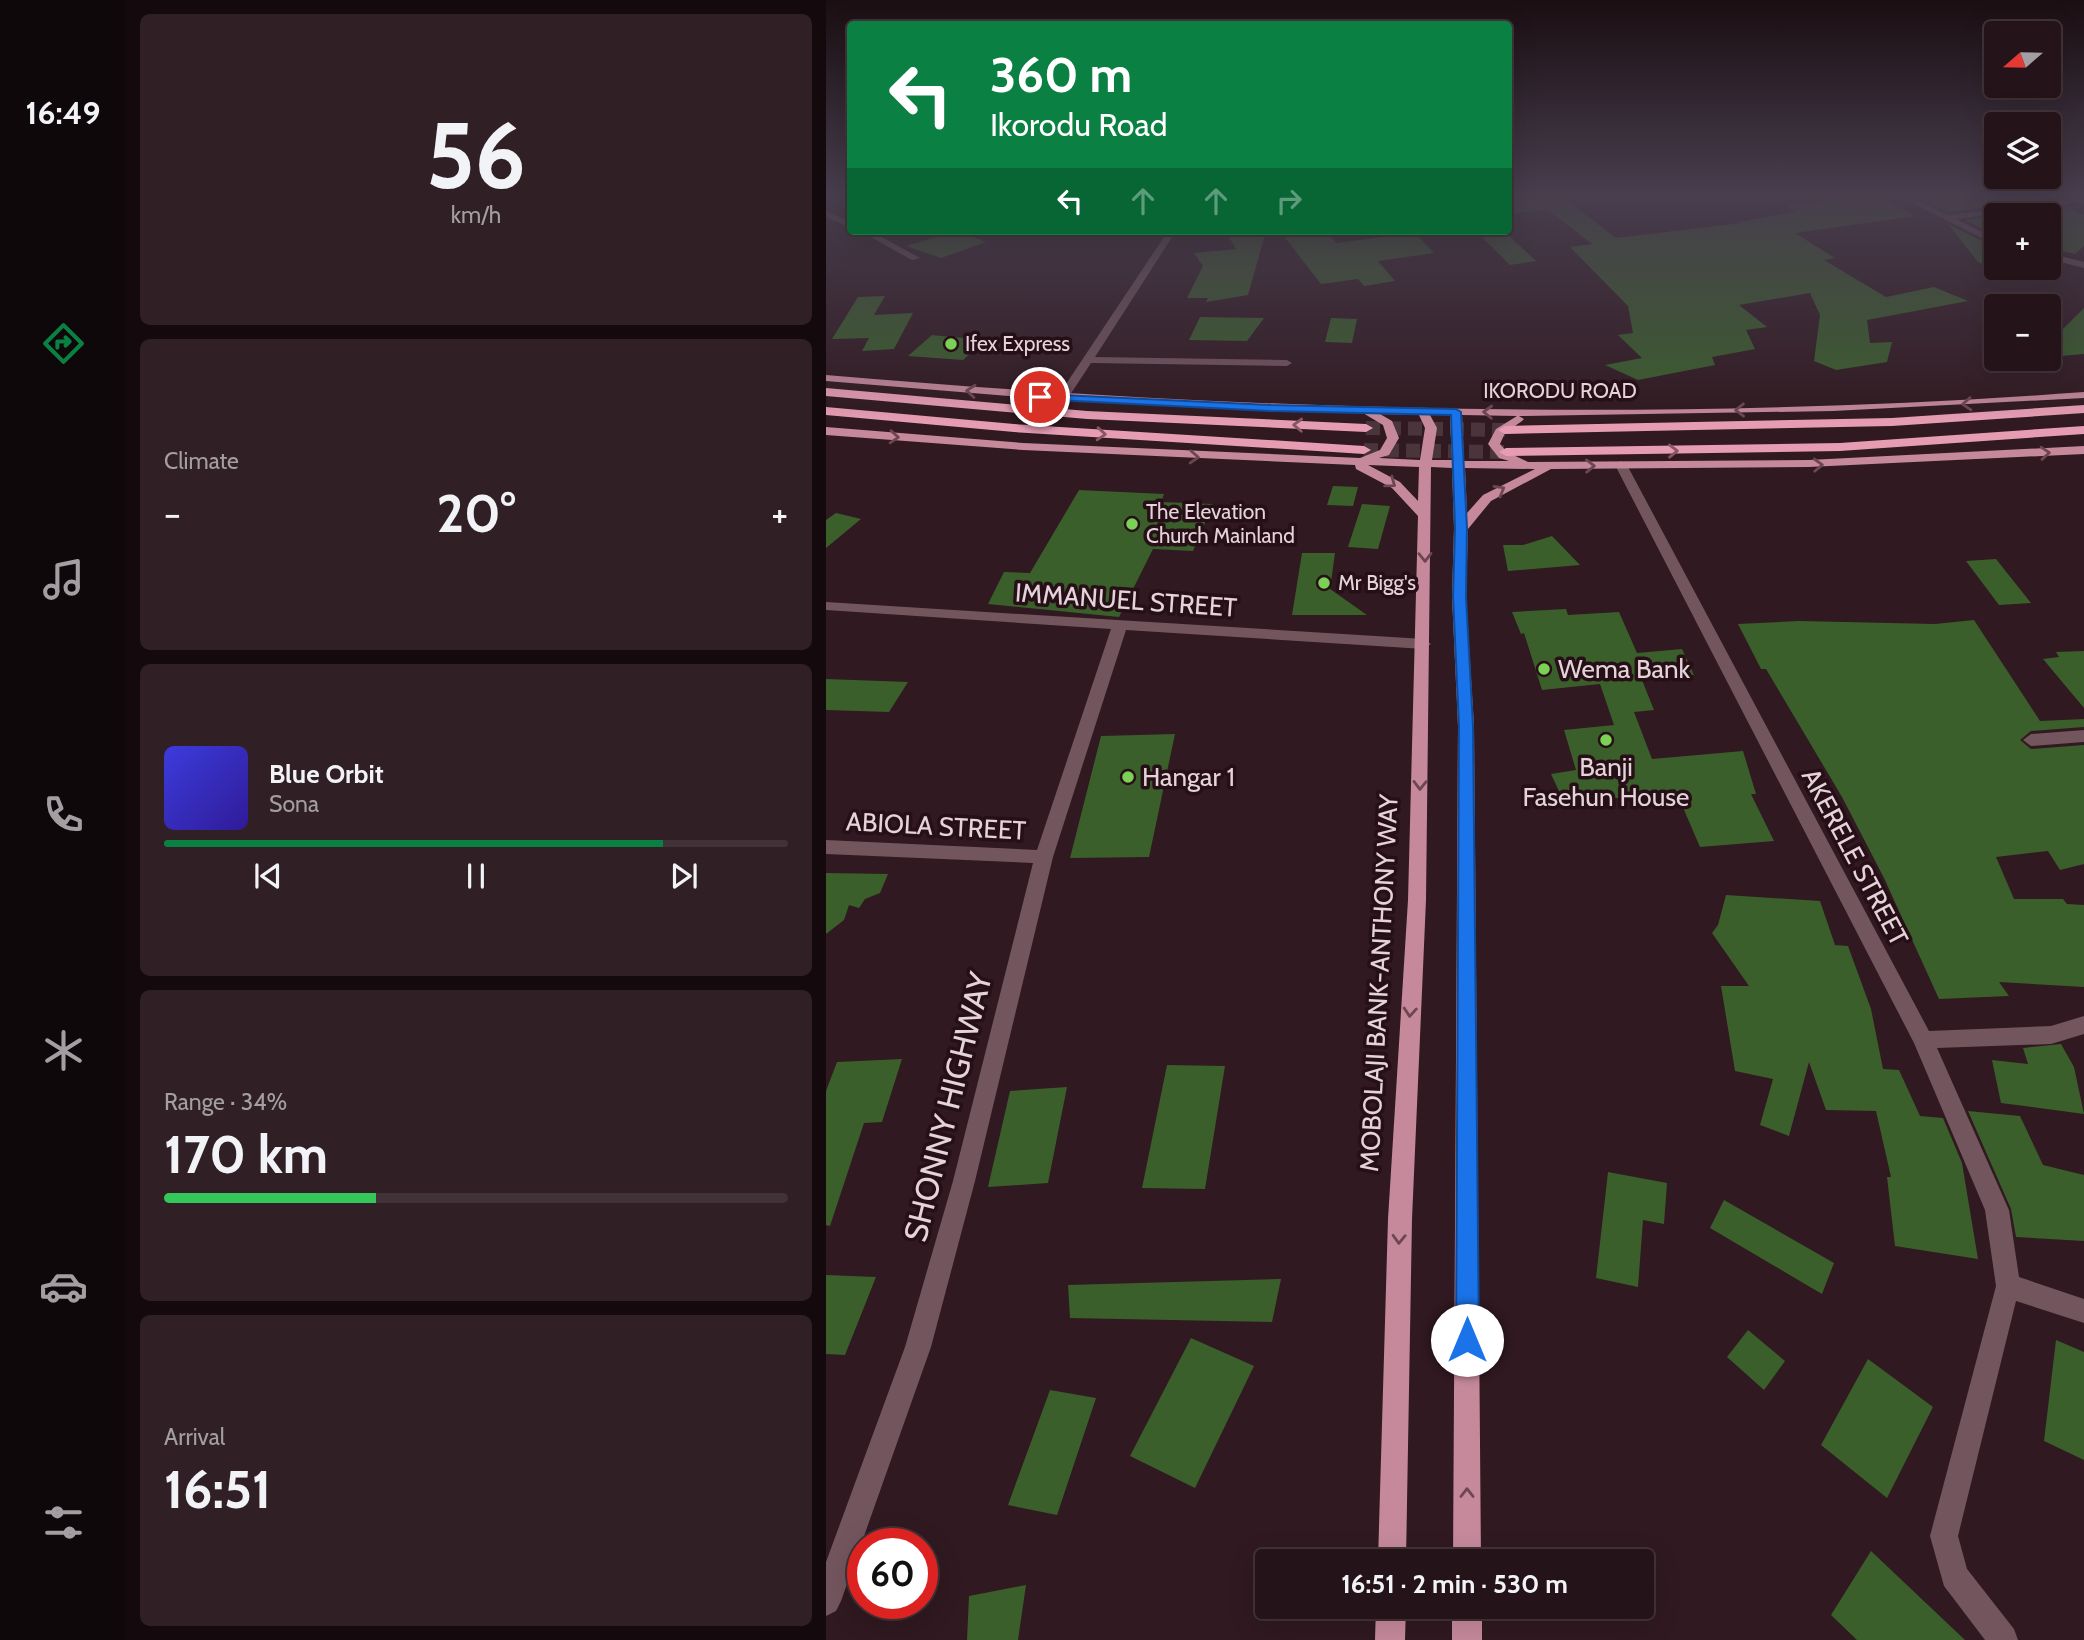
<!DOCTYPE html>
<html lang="en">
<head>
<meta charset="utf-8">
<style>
  :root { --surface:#241318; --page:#302025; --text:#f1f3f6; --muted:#a39ea2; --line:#413237; --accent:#0b8043 }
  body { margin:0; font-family:Cabin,sans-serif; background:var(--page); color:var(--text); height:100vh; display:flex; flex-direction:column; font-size:26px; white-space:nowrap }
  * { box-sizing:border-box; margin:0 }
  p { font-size:23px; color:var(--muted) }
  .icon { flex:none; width:38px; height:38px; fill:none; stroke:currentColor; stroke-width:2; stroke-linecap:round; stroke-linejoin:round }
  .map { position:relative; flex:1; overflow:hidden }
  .side { display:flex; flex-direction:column; gap:14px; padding:14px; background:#140a0d; width:700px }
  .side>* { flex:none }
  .banner { position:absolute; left:21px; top:21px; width:665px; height:214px; border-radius:7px; box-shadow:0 7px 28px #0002,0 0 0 2px var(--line); background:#0b8043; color:#fff; overflow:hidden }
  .needle { width:46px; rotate:250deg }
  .fabs { position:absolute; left:1158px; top:21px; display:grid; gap:14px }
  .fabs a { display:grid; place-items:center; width:77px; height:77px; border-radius:7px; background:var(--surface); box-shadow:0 7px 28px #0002,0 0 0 2px var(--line); font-size:35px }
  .speed { position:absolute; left:21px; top:1528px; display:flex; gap:14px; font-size:35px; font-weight:700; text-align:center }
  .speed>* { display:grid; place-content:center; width:91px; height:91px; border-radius:50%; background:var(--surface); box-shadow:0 7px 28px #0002,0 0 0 2px var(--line); line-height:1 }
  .speed .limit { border:10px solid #d22; background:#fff; color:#111 }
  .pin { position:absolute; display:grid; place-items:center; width:60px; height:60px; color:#fff; margin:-30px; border:4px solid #fff; border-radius:50%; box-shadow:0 2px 7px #0007 }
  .me { position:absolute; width:77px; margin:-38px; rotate:0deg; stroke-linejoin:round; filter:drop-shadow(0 0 5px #0008) }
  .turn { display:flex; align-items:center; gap:24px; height:147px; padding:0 28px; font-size:32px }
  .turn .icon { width:91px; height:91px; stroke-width:2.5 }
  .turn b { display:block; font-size:49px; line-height:60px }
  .lanes { display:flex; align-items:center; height:66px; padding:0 28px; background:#0003; justify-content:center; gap:35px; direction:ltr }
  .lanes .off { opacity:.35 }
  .big { font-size:52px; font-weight:700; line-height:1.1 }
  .side .card { flex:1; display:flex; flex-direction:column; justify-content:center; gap:10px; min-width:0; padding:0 24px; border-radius:10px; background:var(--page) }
  .side .dial { align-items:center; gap:0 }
  .dial b { font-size:91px; line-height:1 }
  .song { display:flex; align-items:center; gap:21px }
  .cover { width:84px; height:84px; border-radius:10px; background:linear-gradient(135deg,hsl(240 70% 55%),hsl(250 70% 35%)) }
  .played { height:7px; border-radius:4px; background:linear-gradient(90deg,var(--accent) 80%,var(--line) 80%) }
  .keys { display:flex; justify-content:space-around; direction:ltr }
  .heat { display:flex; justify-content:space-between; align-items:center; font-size:38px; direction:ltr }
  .charge { height:10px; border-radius:5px; background:linear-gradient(90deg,#34c759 34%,var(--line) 0) }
  .trip { position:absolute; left:429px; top:1549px; width:399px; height:70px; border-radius:7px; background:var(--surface); box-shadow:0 7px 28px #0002,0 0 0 2px var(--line); font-weight:700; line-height:70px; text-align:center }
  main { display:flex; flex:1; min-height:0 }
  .tabs { display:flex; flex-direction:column; width:126px; justify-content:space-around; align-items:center; background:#0e080a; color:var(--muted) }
  .tabs .icon { width:49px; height:49px }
  .tabs .selected { color:var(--accent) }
  .tabs b { font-size:32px; color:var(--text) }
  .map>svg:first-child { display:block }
</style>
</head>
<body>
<main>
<nav class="tabs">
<b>16:49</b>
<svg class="icon selected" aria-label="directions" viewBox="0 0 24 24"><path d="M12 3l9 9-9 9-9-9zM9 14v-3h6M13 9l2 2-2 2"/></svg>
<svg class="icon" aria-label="music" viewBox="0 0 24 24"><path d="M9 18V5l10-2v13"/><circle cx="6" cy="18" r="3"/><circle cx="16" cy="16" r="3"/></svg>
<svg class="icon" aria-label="phone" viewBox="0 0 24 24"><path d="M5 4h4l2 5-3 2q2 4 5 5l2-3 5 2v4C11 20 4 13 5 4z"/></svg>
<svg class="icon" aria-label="climate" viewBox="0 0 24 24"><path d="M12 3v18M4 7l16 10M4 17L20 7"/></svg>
<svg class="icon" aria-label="car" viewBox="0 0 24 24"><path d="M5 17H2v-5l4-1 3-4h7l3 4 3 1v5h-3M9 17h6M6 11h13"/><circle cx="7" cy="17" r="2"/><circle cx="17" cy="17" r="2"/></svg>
<svg class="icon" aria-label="filters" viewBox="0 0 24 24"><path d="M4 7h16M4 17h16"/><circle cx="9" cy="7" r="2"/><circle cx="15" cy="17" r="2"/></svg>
</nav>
<section class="side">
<div class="card dial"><b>56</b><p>km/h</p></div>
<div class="card"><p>Climate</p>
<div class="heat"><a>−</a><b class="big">20°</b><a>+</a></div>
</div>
<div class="card">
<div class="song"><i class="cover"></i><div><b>Blue Orbit</b><p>Sona</p></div></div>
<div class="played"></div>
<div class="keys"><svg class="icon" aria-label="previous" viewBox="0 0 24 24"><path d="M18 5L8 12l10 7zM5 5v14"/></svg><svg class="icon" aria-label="pause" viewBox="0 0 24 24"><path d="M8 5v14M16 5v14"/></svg><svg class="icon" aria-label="next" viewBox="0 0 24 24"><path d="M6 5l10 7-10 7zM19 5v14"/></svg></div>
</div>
<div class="card"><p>Range · 34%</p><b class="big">170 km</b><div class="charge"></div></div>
<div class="card"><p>Arrival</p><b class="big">16:51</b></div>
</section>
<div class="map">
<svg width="1258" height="1640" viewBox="0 0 1258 1640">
  <rect width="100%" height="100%" fill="#301920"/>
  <!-- building -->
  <path fill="#3a5f2b" d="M682,194H742V201L790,238L915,223L913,222L970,212L961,206L1048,194L1089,216L969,233L1009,258L998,260L1060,297L1108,287L1142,301L1041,320L1044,343L1066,342L1061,362L1010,370L988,361L994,315L984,293L913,305L941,327L920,330L929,349L886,357L889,365L812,380L779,365L816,358L792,335L807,333L802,306L744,247L766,244L721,209L682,214Z
    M1099,194H1258V195L1122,212L1108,205Z
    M1258,205L1244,209L1258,215V246L1249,254L1223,248V215H1178Z
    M1171,216V236L1139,220Z
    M1122,224L1171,248V272L1152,262Z
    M131,231L160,242L115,258L80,246Z
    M399,231H440L422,295L380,302L382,298H361L377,266L368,253L410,249Z
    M454,231H500L510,243L589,233L608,253L552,261L569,281L538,286L532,279L495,284Z
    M650,231H678L710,261L684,265Z
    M59,296L48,315L87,313L68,349L36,351L43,338L6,339L32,297Z
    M1258,308V354L1223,357V330L1237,329Z
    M374,317L438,318L421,341L363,340Z
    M505,318L531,319L526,343L499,342Z
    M106,335L159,340L137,360L82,356Z
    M507,486L532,487L527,506L501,505Z
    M253,490L338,494L335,502L387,504L367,551L327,549L293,617L162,604L178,572L204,573Z
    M536,504L564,506L552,549L522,547Z
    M10,513L35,519L0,548V520Z
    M726,536L754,565L682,571L677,545H697Z
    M476,553H509L504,589L541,615H466Z
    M1170,559L1205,603L1173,605L1140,561Z
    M740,609L742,615L793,612L811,653L856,649L868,675L816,680L828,710L808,712L826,759L917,751L930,794H925L948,841L874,847L849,789L740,806L725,774L750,770L738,730L788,725L774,684L716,690L698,633L695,634L686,612Z
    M1148,620L1214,721L1258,719V727L1205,731L1194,740L1205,749L1258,745V864L1234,870L1222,851L1170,857L1188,899H1237L1241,904L1258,905V987L1173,982L1183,996L1113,999L1058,878L1016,797L940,669H935L912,624L973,621L1109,624Z
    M1258,651V708L1217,659L1233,657L1230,652Z
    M0,679L82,682L63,712L0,710Z
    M349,734L323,857L244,858L275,736Z
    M0,873L62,874L54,893L39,899L33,908L23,905L18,920L0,934Z
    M900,895L994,901L1009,945L1022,946L1045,1009L1057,1069L1073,1070L1094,1116L1117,1118L1136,1163L1152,1259L1069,1246L1061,1177H1065L1050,1111L1000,1110L983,1062L963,1136L934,1125L947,1079L909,1071L895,986H923L886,933L892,925Z
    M1235,1044L1248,1067L1258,1114L1175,1103L1166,1060L1202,1064L1197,1048Z
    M76,1059L56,1122L38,1123L4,1226L0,1225V1091L11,1062Z
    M341,1065L399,1066L379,1189L316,1188Z
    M241,1087L222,1183L162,1187L184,1091Z
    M1142,1111L1194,1116L1217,1165L1258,1175V1241L1190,1237L1185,1209Z
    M782,1172L841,1183L838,1224L817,1220L812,1287L770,1278Z
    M898,1200L1008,1263L996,1294L884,1228Z
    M0,1275L50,1277L19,1355L0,1354Z
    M455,1279L446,1322L244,1318L242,1285Z
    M922,1330L959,1361L938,1390L901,1357Z
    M365,1338L428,1366L369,1488L304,1456Z
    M1230,1340L1258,1352V1460L1218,1441Z
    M1042,1359L1107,1407L1061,1498L995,1445Z
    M224,1390L270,1398L231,1515L182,1505Z
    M1045,1551L1139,1640H1031L1005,1615Z
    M200,1585L192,1640H141L143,1596Z"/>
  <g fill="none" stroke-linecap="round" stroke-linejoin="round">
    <!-- highway-tunnel -->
    <path stroke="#4b353c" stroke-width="14" stroke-dasharray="14 7" stroke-linecap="butt" d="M540,428L679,430
      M538,450L680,452"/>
    <!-- minor -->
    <path fill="#73555e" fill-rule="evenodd" d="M1069,194H1078L1122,215L1258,198V202L1130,219L1171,239V246Z
      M0,211L24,222V227L0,217Z
      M34,231H45L94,258L86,260Z
      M342,231H350L269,357L461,360L466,363L461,366L265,363L240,401H232L230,399Z
      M1223,253L1258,262V268L1223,259Z
      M795,461L801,465L1103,1031L1225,1026L1258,1016V1034L1225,1044L1111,1048L1183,1210L1193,1277L1258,1299V1323L1190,1301L1132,1536L1141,1569L1188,1629L1192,1640H1159L1118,1586L1104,1536L1170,1286L1159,1210L1088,1043L789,465Z
      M0,602L598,639L605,644L598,649L300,630L227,857L149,1181L105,1347L15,1601L10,1611L0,1616V1562L79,1347L127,1181L207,863L0,854V840L211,850L285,629L0,610Z
      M1258,730V742L1205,746L1197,740L1205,734Z"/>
    <!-- major -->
    <path fill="#c5899b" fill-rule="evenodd" d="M0,375C418,411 839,423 1258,392V398L1007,411L693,416L698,419L696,421L679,433L674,444L681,452L702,462L983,460L1258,446V454L983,467L725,469L665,501L642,529L640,597L648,726L655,1561H627L632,726L626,597L628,528L626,468L605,467L600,900L586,1219L580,1561H552L562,1219L582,900L592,516L566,488L530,469L529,465L197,450L0,435V427L197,443L534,458L554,450L561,438L557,425L537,413L230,400L0,381ZM554,414L593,415L599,428L594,460L553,458L563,455L573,438L566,421ZM604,415H624L626,460H606L611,428ZM636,415L691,416L670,429L662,444L673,458L683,461H638ZM542,465L593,467L592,501L574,482ZM639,468L708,469H709L657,495L641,513Z
      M550,1606H580L579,1640H549Z
      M626,1606H656V1640H626Z"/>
    <!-- highway -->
    <path fill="#e69db3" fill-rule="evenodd" d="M0,388L261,411L540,424L547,428L540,432L261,419L0,396Z
      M1258,405V413L1066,426L679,434L672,430L679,426L1066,418Z
      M0,407L188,424L538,446L545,450L538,454L188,432L0,415Z
      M1258,426V434L1014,451L680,456L673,452L680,448L1014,443Z"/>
  </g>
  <!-- one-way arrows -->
  <defs><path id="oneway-chevron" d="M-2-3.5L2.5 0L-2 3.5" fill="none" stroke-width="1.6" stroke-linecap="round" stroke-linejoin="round" transform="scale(1.75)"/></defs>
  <g stroke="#6e4652">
    <use href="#oneway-chevron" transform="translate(145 391) rotate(-175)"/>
    <use href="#oneway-chevron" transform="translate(1141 404) rotate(176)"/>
    <use href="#oneway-chevron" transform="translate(914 410) rotate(179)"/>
    <use href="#oneway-chevron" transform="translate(662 412) rotate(-178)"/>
    <use href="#oneway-chevron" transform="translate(68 437) rotate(4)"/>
    <use href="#oneway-chevron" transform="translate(1219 453) rotate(-4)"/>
    <use href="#oneway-chevron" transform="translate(368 457) rotate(3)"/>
    <use href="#oneway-chevron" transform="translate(992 465) rotate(-2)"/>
    <use href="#oneway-chevron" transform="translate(764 466) rotate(-1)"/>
    <use href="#oneway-chevron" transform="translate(565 483) rotate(36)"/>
    <use href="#oneway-chevron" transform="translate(674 490) rotate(-30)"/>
    <use href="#oneway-chevron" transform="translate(599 557) rotate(89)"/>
    <use href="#oneway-chevron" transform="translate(594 785) rotate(91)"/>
    <use href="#oneway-chevron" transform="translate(584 1012) rotate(94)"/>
    <use href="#oneway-chevron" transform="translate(573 1239) rotate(92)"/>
    <use href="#oneway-chevron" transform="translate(641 1493) rotate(-90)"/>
  </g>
  <g stroke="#865665">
    <use href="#oneway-chevron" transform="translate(472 425) rotate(-178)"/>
    <use href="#oneway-chevron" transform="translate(275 434) rotate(4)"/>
    <use href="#oneway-chevron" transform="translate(847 451) rotate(-1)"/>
  </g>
  <!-- sky -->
  <linearGradient id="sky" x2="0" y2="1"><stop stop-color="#1a0e12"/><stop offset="0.46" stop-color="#483e4e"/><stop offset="1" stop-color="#483e4e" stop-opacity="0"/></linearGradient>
  <rect width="1258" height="423" fill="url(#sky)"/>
  <!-- route -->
  <path fill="#1a73e8" stroke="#114b97" stroke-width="2" d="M214,394L444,405L630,409L635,412L641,528L640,597L647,726L653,1340L649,1348L641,1352L633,1348L630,1340L633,726L627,597L629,528L625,415L444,411L211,399L209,397Z"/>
  <!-- markers -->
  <g fill="#7ad156" stroke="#260f17" stroke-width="2.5">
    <circle cx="125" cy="344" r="7"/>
    <circle cx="306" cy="524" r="7"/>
    <circle cx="498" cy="583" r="7"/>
    <circle cx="718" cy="669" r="7"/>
    <circle cx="780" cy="740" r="7"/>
    <circle cx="302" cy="777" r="7"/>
  </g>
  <g text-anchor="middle" stroke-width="7" stroke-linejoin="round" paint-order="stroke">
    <!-- far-poi labels -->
    <g font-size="21" fill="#e4d3d8" stroke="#260f17" text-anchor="start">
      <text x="139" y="351">Ifex Express</text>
      <text x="320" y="519">The Elevation<tspan x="320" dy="24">Church Mainland</tspan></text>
      <text x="512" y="590">Mr Bigg's</text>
    </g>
    <!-- far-street labels -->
    <g font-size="21" fill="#e4d3d8" stroke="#260f17">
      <text x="734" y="398">IKORODU ROAD</text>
    </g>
    <!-- street labels -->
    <g font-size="26" fill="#e4d3d8" stroke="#260f17">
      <text transform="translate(300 600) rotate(4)" y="9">IMMANUEL STREET</text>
      <text transform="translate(110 826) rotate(3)" y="9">ABIOLA STREET</text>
      <text transform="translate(1029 857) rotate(62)" y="9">AKERELE STREET</text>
      <text transform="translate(553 983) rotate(-87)" y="9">MOBOLAJI BANK-ANTHONY WAY</text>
    </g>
    <!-- poi labels -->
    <g font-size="26" fill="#e4d3d8" stroke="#260f17" text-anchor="start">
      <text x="732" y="678">Wema Bank</text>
      <text x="780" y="776" text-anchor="middle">Banji<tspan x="780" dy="30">Fasehun House</tspan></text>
      <text x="316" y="786">Hangar 1</text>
    </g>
    <!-- near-street labels -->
    <g font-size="32" fill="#e4d3d8" stroke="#260f17">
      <text transform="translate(122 1107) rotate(-76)" y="11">SHONNY HIGHWAY</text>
    </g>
  </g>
</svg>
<div class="fabs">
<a><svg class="needle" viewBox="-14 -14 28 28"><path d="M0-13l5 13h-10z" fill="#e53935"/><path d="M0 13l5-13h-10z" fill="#a39ea2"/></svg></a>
<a><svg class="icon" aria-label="layers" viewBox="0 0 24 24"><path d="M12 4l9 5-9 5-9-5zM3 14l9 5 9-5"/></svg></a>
<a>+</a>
<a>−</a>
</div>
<div class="speed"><div class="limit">60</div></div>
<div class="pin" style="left:214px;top:397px;background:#d93025"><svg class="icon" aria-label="arrive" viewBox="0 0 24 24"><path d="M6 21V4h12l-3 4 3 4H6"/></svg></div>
<svg class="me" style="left:641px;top:1340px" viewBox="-20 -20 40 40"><circle r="19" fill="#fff"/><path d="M0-13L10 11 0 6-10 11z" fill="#1a73e8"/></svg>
<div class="trip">16:51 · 2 min · 530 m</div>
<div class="banner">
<div class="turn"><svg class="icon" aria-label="left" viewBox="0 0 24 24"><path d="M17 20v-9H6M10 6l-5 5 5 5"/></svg><div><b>360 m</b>Ikorodu Road</div></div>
<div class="lanes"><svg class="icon" aria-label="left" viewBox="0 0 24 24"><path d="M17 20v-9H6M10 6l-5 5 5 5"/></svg><svg class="icon off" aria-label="ahead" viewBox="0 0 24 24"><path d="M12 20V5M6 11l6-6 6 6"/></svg><svg class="icon off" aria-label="ahead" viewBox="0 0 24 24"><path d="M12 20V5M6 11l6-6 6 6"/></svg><svg class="icon off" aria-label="right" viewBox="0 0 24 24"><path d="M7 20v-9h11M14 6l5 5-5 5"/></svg></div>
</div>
</div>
</main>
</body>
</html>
